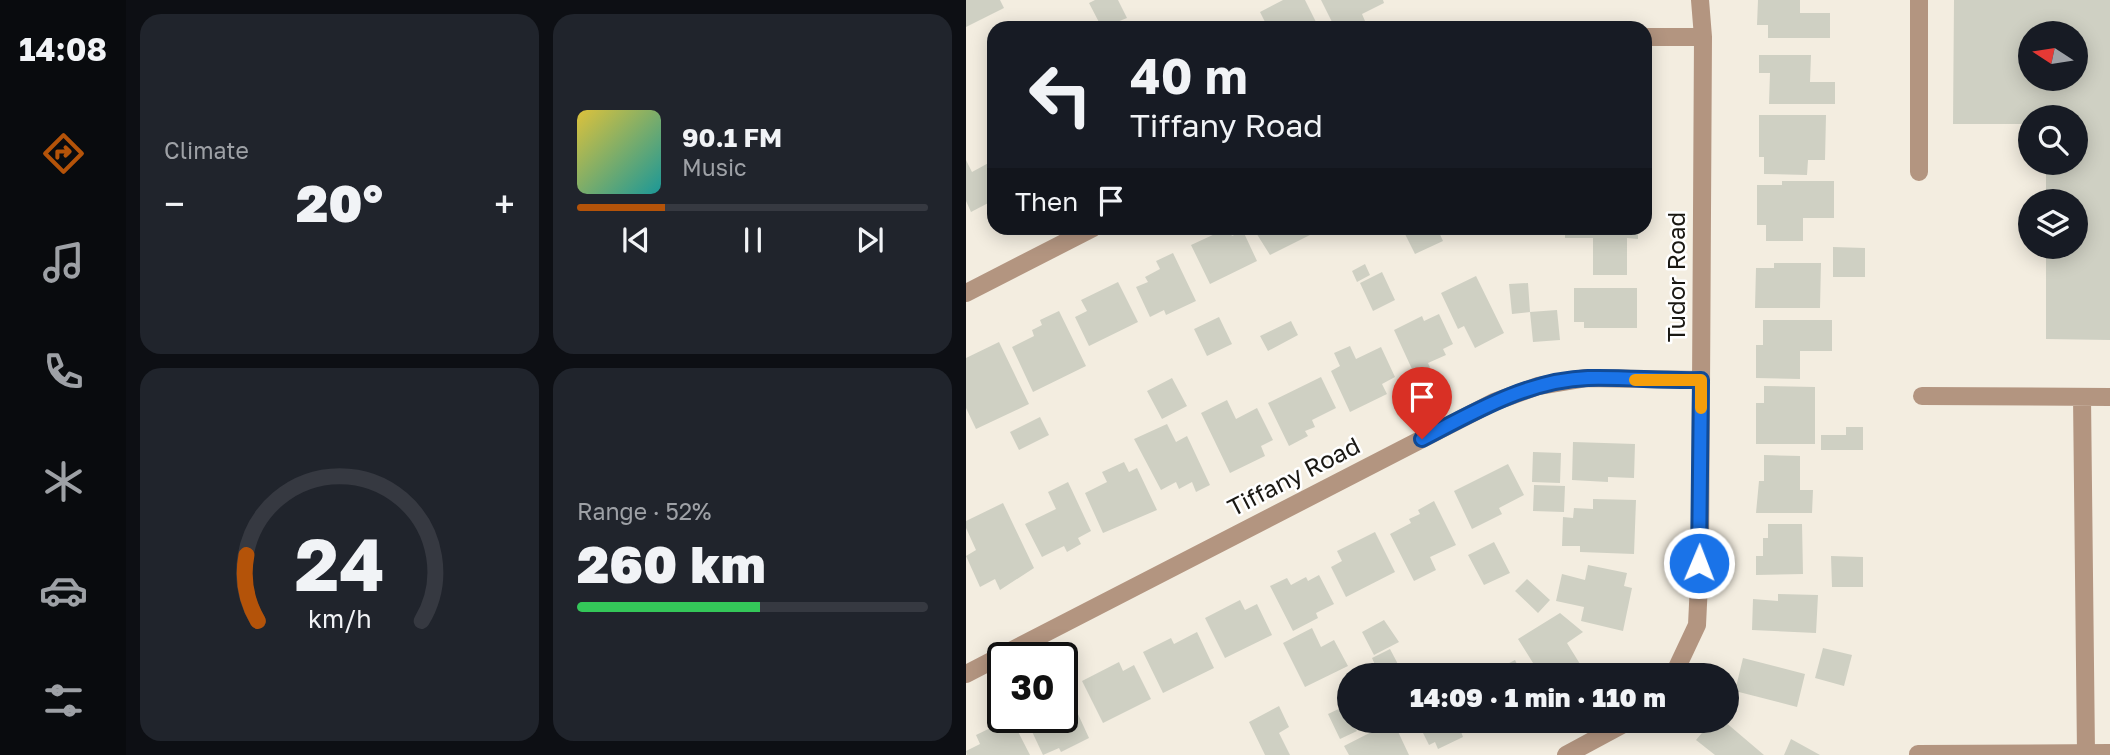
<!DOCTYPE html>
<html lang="en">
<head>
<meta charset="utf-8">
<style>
  :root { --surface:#171b24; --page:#20242c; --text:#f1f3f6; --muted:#9ea1a6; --line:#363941; --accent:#b45309 }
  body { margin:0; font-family:"Golos Text",sans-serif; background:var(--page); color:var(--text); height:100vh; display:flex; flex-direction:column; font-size:26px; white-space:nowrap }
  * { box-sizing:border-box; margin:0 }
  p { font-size:23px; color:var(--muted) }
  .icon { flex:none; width:38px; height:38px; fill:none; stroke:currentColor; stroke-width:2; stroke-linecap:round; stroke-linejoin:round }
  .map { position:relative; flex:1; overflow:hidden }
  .details { display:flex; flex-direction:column; gap:14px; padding:14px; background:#0d0f14; width:840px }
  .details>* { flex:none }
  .guide { position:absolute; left:21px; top:21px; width:665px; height:214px; border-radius:21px; box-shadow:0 4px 18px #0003; background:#171b24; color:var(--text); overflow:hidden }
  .needle { width:46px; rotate:282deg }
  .controls { position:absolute; left:1052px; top:21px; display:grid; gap:14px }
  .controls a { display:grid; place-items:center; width:70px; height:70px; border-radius:50%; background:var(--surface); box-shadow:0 4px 18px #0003; font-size:35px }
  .speed { position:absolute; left:21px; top:642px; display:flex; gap:14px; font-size:35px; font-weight:700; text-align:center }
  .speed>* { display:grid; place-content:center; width:91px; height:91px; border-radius:50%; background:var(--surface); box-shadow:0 4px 18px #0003; line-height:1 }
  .speed .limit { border:4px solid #111; border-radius:10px; background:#fff; color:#111 }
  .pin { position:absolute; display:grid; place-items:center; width:60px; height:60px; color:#fff; margin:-72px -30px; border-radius:50% 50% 50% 0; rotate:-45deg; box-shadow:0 0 7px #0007 }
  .pin .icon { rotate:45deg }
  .me { position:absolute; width:77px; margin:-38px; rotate:1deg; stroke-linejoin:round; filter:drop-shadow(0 0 5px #0008) }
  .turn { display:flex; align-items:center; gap:24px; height:147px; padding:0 28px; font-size:32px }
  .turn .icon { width:91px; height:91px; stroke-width:2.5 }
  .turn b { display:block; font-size:49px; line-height:60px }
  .then { display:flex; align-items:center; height:66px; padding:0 28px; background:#0003; gap:14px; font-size:26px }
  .big { font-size:52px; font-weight:800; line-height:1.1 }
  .details .card { flex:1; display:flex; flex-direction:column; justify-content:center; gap:10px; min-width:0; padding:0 24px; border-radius:21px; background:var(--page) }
  .details .dial { align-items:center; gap:0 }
  .dial svg { height:182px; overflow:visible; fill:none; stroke:var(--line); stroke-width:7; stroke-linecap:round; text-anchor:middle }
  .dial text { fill:var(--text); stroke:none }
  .song { display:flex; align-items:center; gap:21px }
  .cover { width:84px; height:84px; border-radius:10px; background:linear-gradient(135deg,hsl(50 70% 55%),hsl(180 70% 35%)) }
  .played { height:7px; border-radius:4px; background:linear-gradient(90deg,var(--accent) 25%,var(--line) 25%) }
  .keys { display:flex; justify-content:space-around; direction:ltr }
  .heat { display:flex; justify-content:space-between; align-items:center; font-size:38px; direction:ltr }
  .charge { height:10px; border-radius:5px; background:linear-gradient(90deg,#34c759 52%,var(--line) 0) }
  .details .tiles { flex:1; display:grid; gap:14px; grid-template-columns:repeat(2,1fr) }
  .trip { position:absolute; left:371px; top:663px; width:402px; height:70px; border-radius:35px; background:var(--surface); box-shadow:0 4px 18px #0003; font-weight:800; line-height:70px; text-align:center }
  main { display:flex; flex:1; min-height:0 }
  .tabs { display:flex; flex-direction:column; width:126px; justify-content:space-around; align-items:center; background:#090b0e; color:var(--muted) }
  .tabs .icon { width:49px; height:49px }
  .tabs .selected { color:var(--accent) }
  .tabs b { font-size:32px; color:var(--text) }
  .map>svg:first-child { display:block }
</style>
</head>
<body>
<main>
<nav class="tabs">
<b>14:08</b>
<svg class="icon selected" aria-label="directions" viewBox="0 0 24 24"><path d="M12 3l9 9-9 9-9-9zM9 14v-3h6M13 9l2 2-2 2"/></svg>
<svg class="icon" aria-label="music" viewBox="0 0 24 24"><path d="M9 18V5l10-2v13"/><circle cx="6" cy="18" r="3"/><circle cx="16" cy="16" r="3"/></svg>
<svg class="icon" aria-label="phone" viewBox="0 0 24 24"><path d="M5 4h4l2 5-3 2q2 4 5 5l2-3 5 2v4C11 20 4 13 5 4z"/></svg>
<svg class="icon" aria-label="climate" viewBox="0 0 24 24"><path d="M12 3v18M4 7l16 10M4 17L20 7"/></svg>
<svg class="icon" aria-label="car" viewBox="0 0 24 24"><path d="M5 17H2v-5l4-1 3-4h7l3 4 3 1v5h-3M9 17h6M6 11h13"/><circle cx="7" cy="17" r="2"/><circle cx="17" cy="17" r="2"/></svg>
<svg class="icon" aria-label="filters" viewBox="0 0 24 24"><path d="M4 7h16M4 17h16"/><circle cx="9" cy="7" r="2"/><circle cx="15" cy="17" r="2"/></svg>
</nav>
<section class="details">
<div class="tiles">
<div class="card"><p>Climate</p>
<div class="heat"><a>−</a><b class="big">20°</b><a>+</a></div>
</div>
<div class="card">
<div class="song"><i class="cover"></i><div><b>90.1 FM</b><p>Music</p></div></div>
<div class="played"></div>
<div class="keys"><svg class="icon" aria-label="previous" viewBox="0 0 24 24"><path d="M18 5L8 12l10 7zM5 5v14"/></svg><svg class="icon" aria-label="pause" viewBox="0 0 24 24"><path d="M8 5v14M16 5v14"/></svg><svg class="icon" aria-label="next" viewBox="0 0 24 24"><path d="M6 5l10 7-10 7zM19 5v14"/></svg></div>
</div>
<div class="card dial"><svg viewBox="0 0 100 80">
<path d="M14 69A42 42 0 1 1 86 69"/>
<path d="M14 69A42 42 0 0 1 9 40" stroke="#b45309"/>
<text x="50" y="56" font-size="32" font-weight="700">24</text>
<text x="50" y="72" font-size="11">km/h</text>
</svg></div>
<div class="card"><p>Range · 52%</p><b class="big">260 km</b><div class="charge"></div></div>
</div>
</section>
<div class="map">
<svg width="1144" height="755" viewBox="0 0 1144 755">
  <rect width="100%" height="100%" fill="#f3ede0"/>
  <!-- building -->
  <path fill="#cfd0c3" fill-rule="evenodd" d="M0,0H34L38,8L0,27Z
    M129,0H152L161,18L136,28L123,3Z
    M317,0H339L353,28H302L294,12Z
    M355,0H417L418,3L396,14L399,21L385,28H369Z
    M792,0H834V13H864V38H802V25H791Z
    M988,0H1144V340L1080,339V247H1110V201H1080V163H1110V117H1064V124H987ZM1064,33H1110V79H1064Z
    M793,55H845L844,82H869V104H803L804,73H793Z
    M793,115H860L859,160H842L841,175L798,174V157H793Z
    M0,160L6,172L28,160V200L5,212L0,201Z
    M816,181H868V218H837V241H800V225H791V185H816Z
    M262,228L266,236L277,231L291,261L244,284L225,245Z
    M287,228H352L354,230L304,255Z
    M436,228H471L477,241L449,254Z
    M569,228H581V234H569Z
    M599,228H672V239L661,238V275H627V238H599Z
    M867,247L899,248V277H867Z
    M207,253L230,301L200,315L198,310L184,317L170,287L182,282L179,277L194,269L190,261Z
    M808,263H855L854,308H789L790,268H808Z
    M399,264L404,275L391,282L386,271Z
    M416,272L429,300L407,311L394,283Z
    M510,276L538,333L509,348L498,326L492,329L475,293Z
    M152,282L172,322L123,346L109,317L121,311L115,300Z
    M562,283L564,312L546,314L543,284Z
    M608,288H671V328H618V322H608Z
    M591,310L594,340L567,342L564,312Z
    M93,311L120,366L67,392L46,347L68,336L66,330L76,325L74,320Z
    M473,314L487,344L477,349L480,355L462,363L466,372L451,380L428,330L456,316L458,321Z
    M253,317L266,344L241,356L228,329Z
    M797,320H866V351H834V379L790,378V345H797Z
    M325,321L332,335L302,351L294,336Z
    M33,342L63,404L10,429L0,408V358Z
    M384,346L390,359L415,347L429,377L416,384L421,394L384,412L365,371L374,366L368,353Z
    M355,377L370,408L346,420L349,427L339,431L342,436L323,446L302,403Z
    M206,378L221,406L196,419L181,391Z
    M798,386L849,387V444H790V403H798Z
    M261,400L270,419L291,408L307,440L295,446L299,456L264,473L235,413Z
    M74,417L83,435L53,450L44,432Z
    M201,424L210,442L221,436L244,485L230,492L226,482L213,489L210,482L195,490L168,439Z
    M880,427H897V450H855V435H880Z
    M607,442L669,444L668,478L642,477V482L606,480Z
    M567,452L595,453L594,483L566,482Z
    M798,455L834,456V490H847L846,513H790L793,481H798Z
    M158,462L163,472L171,468L191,510L137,533L119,493L141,482L136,472Z
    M542,464L558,495L533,508L536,514L506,529L488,491Z
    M102,482L125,531L112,538L115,544L101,552L98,546L76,557L59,524L90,509L82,492Z
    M568,485L599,486L598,512L567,511Z
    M627,499L670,500L668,554L614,552V546H596L597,517L607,518L608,508L627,509Z
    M468,501L490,545L464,557L470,570L448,581L424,534L445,523L443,519L454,514L452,510Z
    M37,503L68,568L34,590L29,579L14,587L0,556L10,550L0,528V521Z
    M802,524H836L837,574L790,575V556H797V538H802Z
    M409,532L429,572L380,597L365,567L376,561L371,551Z
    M528,542L544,573L518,585L502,555Z
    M865,556L897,557V587H866Z
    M622,565L661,573L658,586L666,588L657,631L615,621L618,607L590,601L596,574L619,580Z
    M353,575L368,604L350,613L352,618L327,631L304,586L321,578L325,585L340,577L342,581Z
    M561,579L584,600L572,613L549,591Z
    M812,594L852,595L850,633L786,630L787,599L812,601Z
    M274,600L279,610L291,604L306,635L259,658L239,618Z
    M594,613L617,632L601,643L619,672L613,676H583L578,667L572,671L552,639Z
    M418,620L433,642L408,655L396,632Z
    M346,628L355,647L368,640L382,666L339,687L317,643Z
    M231,632L248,668L197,693L177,652L205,638L208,644Z
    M857,648L886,655L878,686L849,678Z
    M424,649L434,668L429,670L432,676H414L406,658Z
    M777,658L839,674L831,707L769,691Z
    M549,660L557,676H518Z
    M153,662L157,671L168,665L185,699L137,723L116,681Z
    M100,688L123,738L95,752L93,748L77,755L62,723L74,718H96V690Z
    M313,706L323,727L313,733L324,755H299L283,722Z
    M379,706L383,721L391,731L374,739L362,714Z
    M45,718L64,755H1L0,751L14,744L10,735Z
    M427,721L443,755H383L378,746Z
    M451,721H503L504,724L494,729L497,737L472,749L469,742L463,745Z
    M746,721H758L798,755H749L730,740Z
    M825,739L854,755H818Z"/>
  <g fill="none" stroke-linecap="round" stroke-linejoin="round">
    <!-- minor -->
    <path stroke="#b39580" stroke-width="18" d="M679,37H737
      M953,172V0
      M0,293L127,228
      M956,396L1144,397
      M1116,397L1120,753
      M0,674L528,402L572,386L620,378L735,380
      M707,676L731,625L734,563L737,37L734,0
      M952,754L1144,753
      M600,755L663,721"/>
  </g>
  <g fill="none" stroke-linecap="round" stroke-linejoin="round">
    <!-- route casing -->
    <g stroke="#114b97" stroke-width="18">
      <path id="route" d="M456,439C508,412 562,380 622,378C659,377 697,381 735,380L733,563"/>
    </g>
    <!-- route -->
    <use href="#route" stroke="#1a73e8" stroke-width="12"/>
    <!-- slow -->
    <path stroke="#f59e0b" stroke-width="12" d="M669,380H735V408"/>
  </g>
  <g text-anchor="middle" stroke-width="5" stroke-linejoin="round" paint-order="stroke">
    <!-- street labels -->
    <g font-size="24" fill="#1a1813" stroke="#fff">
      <text transform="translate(711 277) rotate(-90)" y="8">Tudor Road</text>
      <text transform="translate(328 477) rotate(-27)" y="8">Tiffany Road</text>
    </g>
  </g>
</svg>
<div class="controls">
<a><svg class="needle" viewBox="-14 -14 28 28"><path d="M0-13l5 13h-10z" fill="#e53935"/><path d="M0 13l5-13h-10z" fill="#9ea1a6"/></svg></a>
<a><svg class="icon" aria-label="search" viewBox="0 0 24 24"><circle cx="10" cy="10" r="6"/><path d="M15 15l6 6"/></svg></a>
<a><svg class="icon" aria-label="layers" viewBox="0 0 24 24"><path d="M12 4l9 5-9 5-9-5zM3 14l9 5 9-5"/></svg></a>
</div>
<div class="speed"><div class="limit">30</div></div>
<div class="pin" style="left:456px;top:439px;background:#d93025"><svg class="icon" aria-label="arrive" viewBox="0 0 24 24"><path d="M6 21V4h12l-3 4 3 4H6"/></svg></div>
<svg class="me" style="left:733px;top:563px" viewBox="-20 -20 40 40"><circle r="17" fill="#1a73e8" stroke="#fff" stroke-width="3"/><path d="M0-11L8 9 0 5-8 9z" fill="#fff"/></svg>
<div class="trip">14:09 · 1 min · 110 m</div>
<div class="guide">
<div class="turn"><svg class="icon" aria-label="left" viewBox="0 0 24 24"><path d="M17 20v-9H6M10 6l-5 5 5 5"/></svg><div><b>40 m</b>Tiffany Road</div></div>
<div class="then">Then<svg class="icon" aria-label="arrive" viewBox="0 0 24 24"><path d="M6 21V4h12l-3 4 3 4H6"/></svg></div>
</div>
</div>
</main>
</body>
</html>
